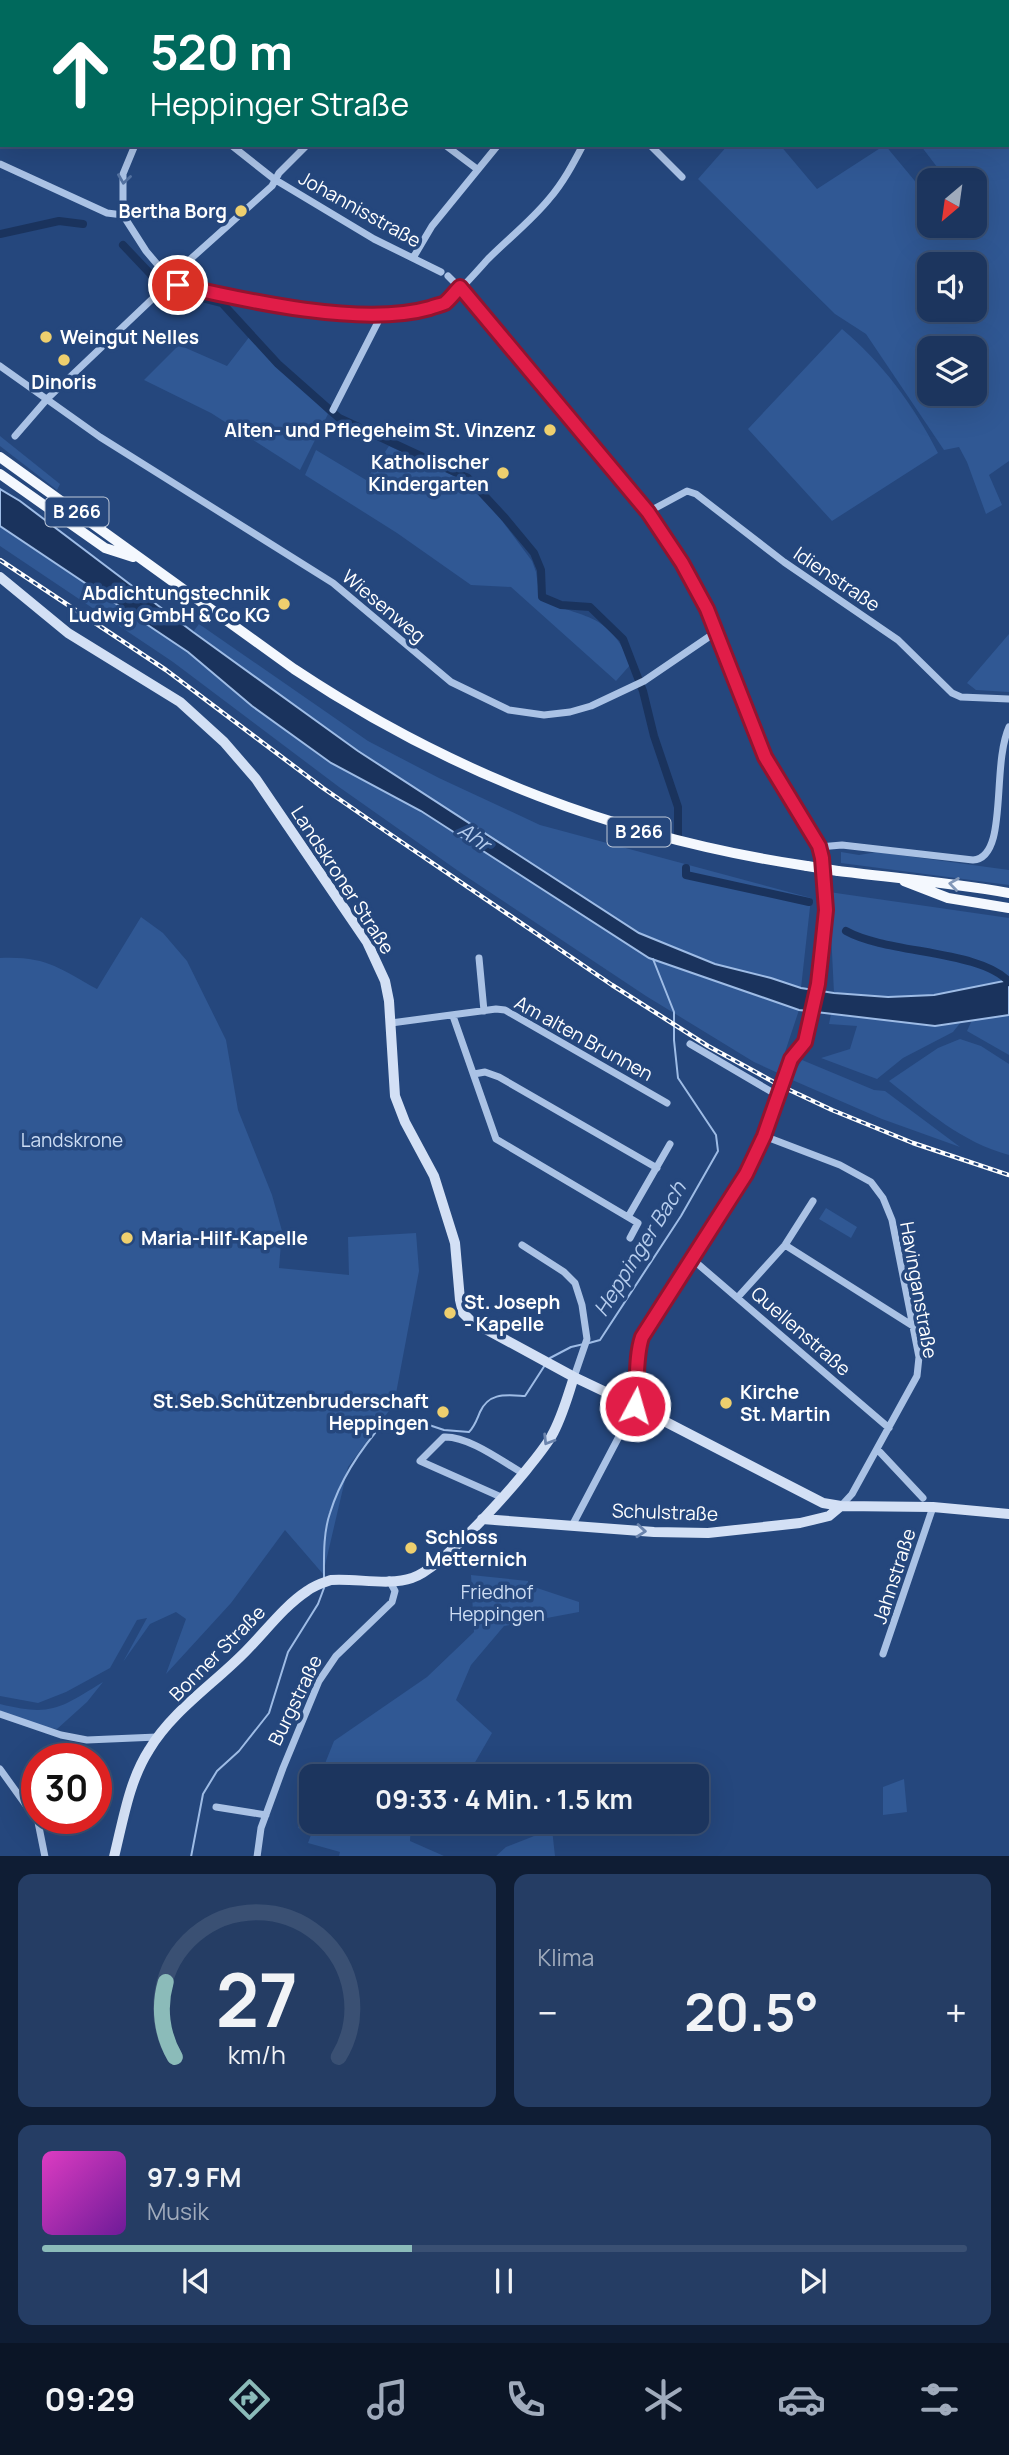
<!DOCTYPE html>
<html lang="de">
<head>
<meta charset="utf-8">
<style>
  :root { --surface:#1c355e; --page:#253d64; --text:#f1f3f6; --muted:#a0abbc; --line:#3a5073; --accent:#8bbbb9 }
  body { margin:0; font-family:Manrope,sans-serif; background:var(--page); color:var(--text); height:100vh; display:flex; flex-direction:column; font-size:26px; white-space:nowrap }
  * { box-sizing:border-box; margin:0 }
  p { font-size:23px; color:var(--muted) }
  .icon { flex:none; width:38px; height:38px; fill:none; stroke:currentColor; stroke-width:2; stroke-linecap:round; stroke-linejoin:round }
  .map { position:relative; height:1856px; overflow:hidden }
  .panel { display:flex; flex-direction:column; gap:18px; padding:18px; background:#0f1d34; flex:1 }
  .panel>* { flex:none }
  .top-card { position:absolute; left:0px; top:0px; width:1010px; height:147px; box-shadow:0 7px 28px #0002,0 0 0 2px var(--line); background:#00695c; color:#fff; overflow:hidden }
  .needle { width:46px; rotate:209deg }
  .controls { position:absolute; left:917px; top:168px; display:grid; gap:14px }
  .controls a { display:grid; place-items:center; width:70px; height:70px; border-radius:14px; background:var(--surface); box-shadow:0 7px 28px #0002,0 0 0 2px var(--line); font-size:35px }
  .speed { position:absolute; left:21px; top:1743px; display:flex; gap:14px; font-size:35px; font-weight:700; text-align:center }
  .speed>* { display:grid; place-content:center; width:91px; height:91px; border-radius:50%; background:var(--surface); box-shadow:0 7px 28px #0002,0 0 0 2px var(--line); line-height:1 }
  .speed .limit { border:10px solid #d22; background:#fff; color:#111 }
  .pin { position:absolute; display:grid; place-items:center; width:60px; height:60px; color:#fff; margin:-30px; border:4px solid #fff; border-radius:50%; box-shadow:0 2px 7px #0007 }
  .me { position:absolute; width:77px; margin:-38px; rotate:6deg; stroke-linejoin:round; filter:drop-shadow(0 0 5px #0008) }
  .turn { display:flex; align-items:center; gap:24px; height:147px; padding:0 35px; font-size:32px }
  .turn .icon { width:91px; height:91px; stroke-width:2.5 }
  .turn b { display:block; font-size:49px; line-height:60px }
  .big { font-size:52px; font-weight:700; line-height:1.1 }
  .panel .widget { flex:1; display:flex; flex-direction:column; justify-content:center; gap:10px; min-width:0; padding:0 24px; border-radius:14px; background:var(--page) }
  .panel .dial { align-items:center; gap:0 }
  .dial svg { height:182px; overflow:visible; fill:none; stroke:var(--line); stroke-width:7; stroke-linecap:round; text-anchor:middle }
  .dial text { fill:var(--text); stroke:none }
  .song { display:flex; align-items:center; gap:21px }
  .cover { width:84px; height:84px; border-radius:10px; background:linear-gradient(135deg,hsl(310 70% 55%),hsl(280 70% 35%)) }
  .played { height:7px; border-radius:4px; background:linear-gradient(90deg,var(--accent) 40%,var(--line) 40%) }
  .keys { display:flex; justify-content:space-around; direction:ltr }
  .heat { display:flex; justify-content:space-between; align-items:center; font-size:38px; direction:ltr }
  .panel .tiles { flex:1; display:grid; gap:18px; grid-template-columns:1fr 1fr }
  .widget:last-child { grid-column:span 2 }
  .trip { position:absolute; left:299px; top:1764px; width:410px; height:70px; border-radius:14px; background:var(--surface); box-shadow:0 7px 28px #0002,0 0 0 2px var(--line); font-weight:700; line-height:70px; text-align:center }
  .dock { display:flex; height:112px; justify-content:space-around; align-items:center; background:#0b1526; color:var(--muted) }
  .dock .icon { width:49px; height:49px }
  .dock .selected { color:var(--accent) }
  .dock b { font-size:32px; color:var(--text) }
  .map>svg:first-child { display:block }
</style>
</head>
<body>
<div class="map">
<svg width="1009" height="1857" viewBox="0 0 1009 1857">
  <rect width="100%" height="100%" fill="#25477d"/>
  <!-- green -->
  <path fill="#305894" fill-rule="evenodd" d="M972,0H1009V461L989,475L1002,505L986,514L967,462L959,447L944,450L866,334L835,314L698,179L728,145H780L817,189L885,145L929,198V226H975V180H947L921,146L1008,145V2ZM929,264H975V310H929ZM929,348H975V394H929Z
    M842,329C881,361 915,407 938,453L832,521L748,429Z
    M250,336L262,351L328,414L300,470L211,413L144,380L179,345L227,366Z
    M0,436L60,484L57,490L0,446Z
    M389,446L460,479L488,502L532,561L536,572L540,599C586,620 607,611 631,664L616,681L511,587L471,585L397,533L305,475L316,450L366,480Z
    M0,526L188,652L252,706L331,763L421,811L649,958L799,1010L778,1073L754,1062L646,996L464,875L339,787L173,662L0,546Z
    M199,624L368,741L439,778L540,825L811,898L801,988L771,978L715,964L639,933L358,751L193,632Z
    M1009,634V692L976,690L967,683Z
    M841,852L859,855L877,852L1009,870V885L841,863Z
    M829,892L1009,918V980L934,995L888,997L834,993Z
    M141,917L163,933L187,961L226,1040L238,1110L272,1195L282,1231L279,1268L349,1275L348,1237L416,1233L419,1271L394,1404L348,1467L323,1574L285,1530L231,1603L166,1674L186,1619L176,1612L150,1624L123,1662L147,1618L137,1620L110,1668L66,1692L38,1703L0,1696V958C47,956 58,968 97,989Z
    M831,1014L935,1026L961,1022L953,1032L903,1058L877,1079L821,1058L850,1049L857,1026L829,1024Z
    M1009,1015V1055L967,1031L972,1020Z
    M960,1039L981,1046L1009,1064V1155C961,1142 927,1111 889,1081L938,1048Z
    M802,1060L874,1090L885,1091L960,1147L882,1119L790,1079Z
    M826,1208L857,1227L851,1238L819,1219Z
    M471,1575L528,1581V1585L579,1602V1612L504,1626L471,1665L456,1700L492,1733L470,1771L464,1776H320L334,1741L427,1677L474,1632Z
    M103,1682L87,1702L57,1729L43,1727L0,1711V1704C52,1717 60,1708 103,1682Z
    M904,1779L907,1812L883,1815V1787Z
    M311,1796L312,1822H415L411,1825L410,1841L444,1856H339L340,1852L308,1843L312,1832L298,1828Z
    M552,1829L555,1856H496L506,1847Z"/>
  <!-- water -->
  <path fill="#1a335d" stroke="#9ebce6" stroke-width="2" d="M0,489L20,501L193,632L358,751L639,933L715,964L771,978L801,988L834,993L888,997L934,995L1009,980V1015L935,1026L799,1010L649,958L421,811L331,763L252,706L188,652L0,526Z"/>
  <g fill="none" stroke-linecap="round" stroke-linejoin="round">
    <!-- stream -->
    <path stroke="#9ebce6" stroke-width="2" d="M589,1343L600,1340L681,1216L718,1151L716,1135L678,1078L674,1040V1012L653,959
      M550,1358L571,1347L584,1344
      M324,1578C324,1558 323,1533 330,1513C340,1480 363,1446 386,1420H414L444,1430L469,1432C475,1426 477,1419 480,1412C489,1392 506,1395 525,1396L545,1365
      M191,1857L203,1794L217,1771L239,1751L269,1713L288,1652L318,1604L324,1588"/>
    <!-- canal -->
    <path stroke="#1a335d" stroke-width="8" d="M0,234L59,221L83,224
      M123,245L159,283L170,290L222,303L278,364L339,418L468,478L505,518L534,553L541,570L542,597L561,605L590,607L623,639L643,691L654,736L678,807V834
      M686,868V875L809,902
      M846,931C887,954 981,950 1009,982"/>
    <!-- minor -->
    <path stroke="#aac2e5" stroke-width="7" d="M71,0L73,2
      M515,0L518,2
      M88,2L89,0
      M232,2L233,0
      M386,2L390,0
      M469,2L472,0
      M0,77L2,78
      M0,105L2,103
      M231,145L274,179L374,239L441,272
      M445,145L477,169
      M650,145L682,177
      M0,164L107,213L123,215L146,251L168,277L169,282
      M123,215V174L135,145
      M413,258L432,226L498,145
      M448,276L475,303L543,388L623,481L648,512L682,563L707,609L765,757L819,847L822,858L826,910L823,948L805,1042L791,1059L764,1136L746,1174L642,1337L639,1347V1380L635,1406L573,1524
      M169,282C226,299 391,331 443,304C454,298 478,270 488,259C508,239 531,221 549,199C563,183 573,164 583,145
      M0,366L100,437L333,583L451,682L509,710L544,715L570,712L591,706L644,681L716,632
      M333,410L381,316
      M15,436L48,398L168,284L175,273L272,186L279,173L307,145
      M648,512L687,491L696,494L784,562L898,640L952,693L961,697L1009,699
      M819,847L842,845L973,860C1009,858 991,767 1009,727
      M479,958L484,1011
      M453,1016L496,1139L638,1223L630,1238
      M391,1023L496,1009L505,1010L667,1103
      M690,1044L777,1095
      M474,1074L485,1072L499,1077L657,1168
      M764,1136L840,1165L871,1182L883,1198L892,1220L919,1357L917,1376L852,1494L841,1506
      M628,1217L670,1144
      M522,1245L564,1272L575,1283L582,1305L587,1339L574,1377
      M785,1245L913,1326
      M692,1259L889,1428
      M738,1297L785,1245L813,1201
      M877,1449L923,1498
      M501,1497L420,1461L444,1437C469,1436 503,1462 524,1474
      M883,1654L933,1507
      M0,1714L61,1735L87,1740L157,1737
      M0,1769L38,1822L45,1857
      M216,1807L266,1815
      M257,1857L261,1828L283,1768L319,1681L336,1656L392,1602L395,1591L389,1580"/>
    <!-- secondary -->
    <path stroke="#d3e0f5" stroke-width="10" d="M0,577L68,633L180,702L224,742L256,779L367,942L385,981L389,1001L395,1096L405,1122L434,1176L455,1243L460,1300L463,1313L471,1321L574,1377L635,1406L823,1503L841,1506L933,1507L1009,1514
      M482,1519L654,1532L708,1533L800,1523L829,1516L841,1506
      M114,1857C123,1821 129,1781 149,1750C172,1711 215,1683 246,1651C266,1631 283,1607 307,1591C315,1585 322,1583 331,1580C355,1578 390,1586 412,1578C444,1568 532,1468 551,1437C562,1418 567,1398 574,1377"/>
    <!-- trunk -->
    <path stroke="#f4f8fe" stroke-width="10" d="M0,457L294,669C452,774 619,838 807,866
      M0,474L105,548L133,557
      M838,871C896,878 952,883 1009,893
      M904,881L948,898L1009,908"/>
    <!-- rail casing -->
    <g stroke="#fff" stroke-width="4.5">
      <path id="rail" d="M0,560L166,670L323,788L381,828L612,985L708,1046L781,1086L832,1110L913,1143L1009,1175"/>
    </g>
    <!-- rail -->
    <use href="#rail" stroke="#25477d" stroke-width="2" stroke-dasharray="5" stroke-linecap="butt"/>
    <!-- trunk-bridge -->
    <path stroke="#f4f8fe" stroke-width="10" d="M807,866L838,871"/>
  </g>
  <!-- one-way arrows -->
  <defs><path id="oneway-chevron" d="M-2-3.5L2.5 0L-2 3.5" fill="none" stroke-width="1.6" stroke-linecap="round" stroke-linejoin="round" transform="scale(1.75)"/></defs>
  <use stroke="#5472a1" href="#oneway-chevron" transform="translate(124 179) rotate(98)"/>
  <use stroke="#8297b7" href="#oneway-chevron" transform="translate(954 884) rotate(-172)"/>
  <g stroke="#6b84ad">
    <use href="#oneway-chevron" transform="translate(548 1440) rotate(122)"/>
    <use href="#oneway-chevron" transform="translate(641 1531) rotate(5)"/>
  </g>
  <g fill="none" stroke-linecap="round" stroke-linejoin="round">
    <!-- route casing -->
    <g stroke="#92132f" stroke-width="18">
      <path id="route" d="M178,285C247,301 363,327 430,308C434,306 441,305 445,303C450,299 455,292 460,287L648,512L682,563L707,609L765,757L819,846L822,858L826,910L822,948L818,984L805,1042L791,1059L764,1136L746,1174L642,1337C635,1358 638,1384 635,1406"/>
    </g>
    <!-- route -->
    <use href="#route" stroke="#e11d48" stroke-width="12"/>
  </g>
  <!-- markers -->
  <g fill="#eecf6e" stroke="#25477d" stroke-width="2.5">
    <circle cx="241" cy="211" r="7"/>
    <circle cx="46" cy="337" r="7"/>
    <circle cx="64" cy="360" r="7"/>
    <circle cx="550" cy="430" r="7"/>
    <circle cx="503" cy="473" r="7"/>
    <circle cx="284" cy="604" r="7"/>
    <circle cx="127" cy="1238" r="7"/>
    <circle cx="450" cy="1313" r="7"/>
    <circle cx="726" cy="1403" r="7"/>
    <circle cx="443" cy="1412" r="7"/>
    <circle cx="411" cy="1548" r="7"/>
  </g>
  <g text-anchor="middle" stroke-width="7" stroke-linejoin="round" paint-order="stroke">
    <!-- shield labels -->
    <g fill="#25477d" stroke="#bec8d8" stroke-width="2">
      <rect x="45.5" y="497.5" width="63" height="29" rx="5"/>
      <rect x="607.5" y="817.5" width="63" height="29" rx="5"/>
    </g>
    <g font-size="18" font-weight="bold" fill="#fff">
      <text x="77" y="518">B 266</text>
      <text x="639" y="838">B 266</text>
    </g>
    <!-- street labels -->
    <g font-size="19" fill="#fff" stroke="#25477d">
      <text transform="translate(360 209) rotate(29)" y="7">Johannisstraße</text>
      <text transform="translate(837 579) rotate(34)" y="7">Idienstraße</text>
      <text transform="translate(384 606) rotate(40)" y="7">Wiesenweg</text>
      <text transform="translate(343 880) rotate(57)" y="7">Landskroner Straße</text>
      <text transform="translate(584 1038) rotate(29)" y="7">Am alten Brunnen</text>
      <text transform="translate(919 1290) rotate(80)" y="7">Havinganstraße</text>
      <text transform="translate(801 1331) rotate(41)" y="7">Quellenstraße</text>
      <text transform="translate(665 1512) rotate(2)" y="7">Schulstraße</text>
      <text transform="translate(894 1576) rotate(-72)" y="7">Jahnstraße</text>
      <text transform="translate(217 1653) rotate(-45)" y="7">Bonner Straße</text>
      <text transform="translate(295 1700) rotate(-64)" y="7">Burgstraße</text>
    </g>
    <!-- poi labels -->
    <g font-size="19" font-weight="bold" fill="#fff" stroke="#25477d" text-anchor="end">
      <text x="227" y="218">Bertha Borg</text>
      <text x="60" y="344" text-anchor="start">Weingut Nelles</text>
      <text x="64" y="389" text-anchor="middle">Dinoris</text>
      <text x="536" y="437">Alten- und Pflegeheim St. Vinzenz</text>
      <text x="489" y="469">Katholischer<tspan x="489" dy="22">Kindergarten</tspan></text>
      <text x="270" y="600">Abdichtungstechnik<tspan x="270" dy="22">Ludwig GmbH &amp; Co KG</tspan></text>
      <text x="141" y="1245" text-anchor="start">Maria-Hilf-Kapelle</text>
      <text x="464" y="1309" text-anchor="start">St. Joseph<tspan x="464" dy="22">- Kapelle</tspan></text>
      <text x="740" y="1399" text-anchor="start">Kirche<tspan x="740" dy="22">St. Martin</tspan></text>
      <text x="429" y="1408">St.Seb.Schützenbruderschaft<tspan x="429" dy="22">Heppingen</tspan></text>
      <text x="425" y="1544" text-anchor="start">Schloss<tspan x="425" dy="22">Metternich</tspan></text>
    </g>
    <!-- park labels -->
    <g font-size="19" fill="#cdddf4" stroke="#25477d">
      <text x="72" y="1147">Landskrone</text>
      <text x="497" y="1599">Friedhof<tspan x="497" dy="22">Heppingen</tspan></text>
    </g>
    <!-- water labels -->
    <g font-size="21" font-style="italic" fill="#b5cced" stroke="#25477d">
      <text transform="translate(474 837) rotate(35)" y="7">Ahr</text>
      <text transform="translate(640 1249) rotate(-58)" y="7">Heppinger Bach</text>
    </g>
  </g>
</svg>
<div class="controls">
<a><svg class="needle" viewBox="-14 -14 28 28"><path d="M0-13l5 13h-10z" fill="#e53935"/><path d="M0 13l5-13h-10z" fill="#a0abbc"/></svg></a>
<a><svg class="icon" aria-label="sound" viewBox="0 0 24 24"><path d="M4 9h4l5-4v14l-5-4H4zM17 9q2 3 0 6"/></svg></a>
<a><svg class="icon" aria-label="layers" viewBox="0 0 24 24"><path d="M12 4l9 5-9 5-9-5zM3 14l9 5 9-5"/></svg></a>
</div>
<div class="speed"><div class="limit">30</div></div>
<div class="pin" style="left:178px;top:285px;background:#d93025"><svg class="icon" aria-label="arrive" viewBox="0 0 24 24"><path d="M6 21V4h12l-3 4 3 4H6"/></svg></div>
<svg class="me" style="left:635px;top:1406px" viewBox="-20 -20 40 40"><circle r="17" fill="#e11d48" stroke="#fff" stroke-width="3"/><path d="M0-11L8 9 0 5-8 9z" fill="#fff"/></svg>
<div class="trip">09:33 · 4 Min. · 1.5 km</div>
<div class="top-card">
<div class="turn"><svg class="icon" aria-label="ahead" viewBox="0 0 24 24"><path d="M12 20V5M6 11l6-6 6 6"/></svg><div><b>520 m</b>Heppinger Straße</div></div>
</div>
</div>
<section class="panel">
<div class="tiles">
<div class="widget dial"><svg viewBox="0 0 100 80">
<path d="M14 69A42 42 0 1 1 86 69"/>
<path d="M14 69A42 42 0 0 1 10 36" stroke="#8bbbb9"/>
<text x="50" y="56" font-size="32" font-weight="700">27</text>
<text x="50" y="72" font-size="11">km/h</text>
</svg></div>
<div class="widget"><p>Klima</p>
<div class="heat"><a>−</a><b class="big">20.5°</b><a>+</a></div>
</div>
<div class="widget">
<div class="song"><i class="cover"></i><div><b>97.9 FM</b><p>Musik</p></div></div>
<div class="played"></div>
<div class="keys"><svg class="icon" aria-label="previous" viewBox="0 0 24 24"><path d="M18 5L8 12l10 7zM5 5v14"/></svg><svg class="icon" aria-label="pause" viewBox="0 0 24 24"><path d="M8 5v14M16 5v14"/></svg><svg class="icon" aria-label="next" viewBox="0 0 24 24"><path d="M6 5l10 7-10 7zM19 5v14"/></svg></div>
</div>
</div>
</section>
<nav class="dock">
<b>09:29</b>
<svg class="icon selected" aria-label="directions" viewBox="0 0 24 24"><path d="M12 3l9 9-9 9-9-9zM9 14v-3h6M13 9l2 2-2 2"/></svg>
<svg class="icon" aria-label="music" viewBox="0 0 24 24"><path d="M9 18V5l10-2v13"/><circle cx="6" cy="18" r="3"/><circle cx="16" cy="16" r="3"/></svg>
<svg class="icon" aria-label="phone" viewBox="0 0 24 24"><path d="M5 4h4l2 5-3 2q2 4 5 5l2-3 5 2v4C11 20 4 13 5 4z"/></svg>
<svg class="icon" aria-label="climate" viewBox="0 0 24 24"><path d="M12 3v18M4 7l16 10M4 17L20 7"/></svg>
<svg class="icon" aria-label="car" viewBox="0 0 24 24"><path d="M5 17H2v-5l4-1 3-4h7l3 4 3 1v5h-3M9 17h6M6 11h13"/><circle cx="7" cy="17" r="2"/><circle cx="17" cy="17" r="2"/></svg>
<svg class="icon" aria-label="filters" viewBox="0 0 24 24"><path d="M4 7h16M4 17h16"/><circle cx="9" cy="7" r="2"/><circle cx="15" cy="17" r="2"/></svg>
</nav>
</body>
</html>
